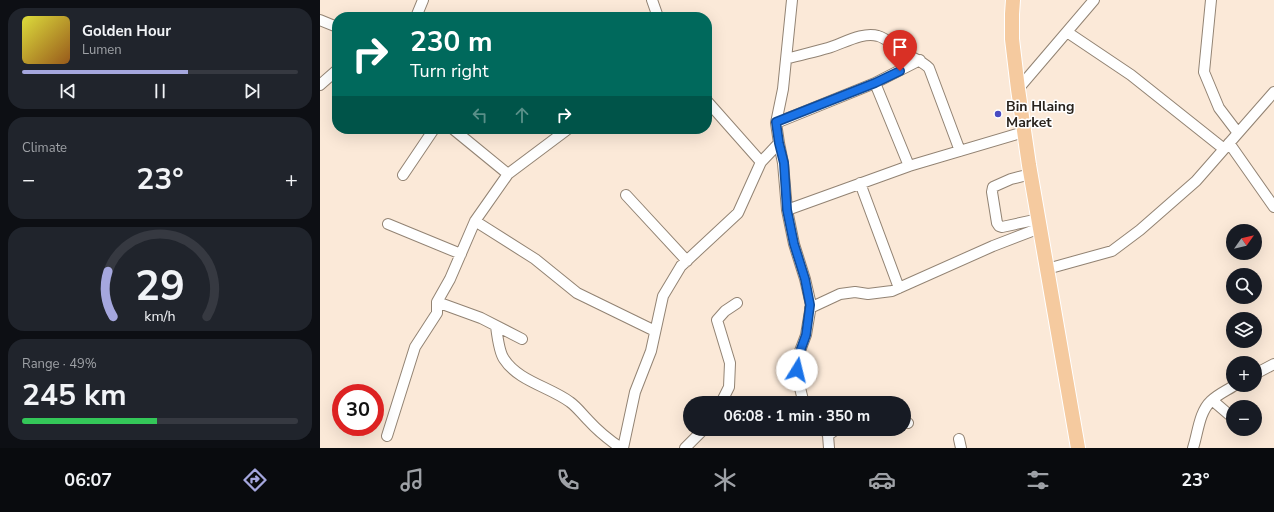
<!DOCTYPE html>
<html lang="en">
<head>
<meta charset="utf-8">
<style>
  :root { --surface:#171b24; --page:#20242c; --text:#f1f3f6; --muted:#9ea1a6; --line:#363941; --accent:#a5a7de }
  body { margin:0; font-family:"Nunito Sans",sans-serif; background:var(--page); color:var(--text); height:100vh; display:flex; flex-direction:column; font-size:15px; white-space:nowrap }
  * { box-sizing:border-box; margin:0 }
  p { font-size:13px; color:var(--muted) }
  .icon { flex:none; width:22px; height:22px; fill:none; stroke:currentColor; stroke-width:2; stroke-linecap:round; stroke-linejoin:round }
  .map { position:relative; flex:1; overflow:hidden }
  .sheet { display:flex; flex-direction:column; gap:8px; padding:8px; background:#0d0f14; width:320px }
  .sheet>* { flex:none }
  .banner { position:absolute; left:12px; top:12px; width:380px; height:122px; border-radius:16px; box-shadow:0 4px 16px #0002; background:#00695c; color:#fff; overflow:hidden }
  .needle { width:26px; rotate:56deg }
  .buttons { position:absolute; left:906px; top:224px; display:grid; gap:8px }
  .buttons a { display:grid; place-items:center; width:36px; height:36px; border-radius:50%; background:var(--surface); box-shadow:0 4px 16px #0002; font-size:20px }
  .speed { position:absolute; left:12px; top:384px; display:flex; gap:8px; font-size:20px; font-weight:700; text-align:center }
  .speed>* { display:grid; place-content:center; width:52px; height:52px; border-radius:50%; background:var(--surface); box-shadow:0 4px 16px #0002; line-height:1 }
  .speed .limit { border:6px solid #d22; background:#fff; color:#111 }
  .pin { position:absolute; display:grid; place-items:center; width:34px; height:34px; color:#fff; margin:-41px -17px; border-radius:50% 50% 50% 0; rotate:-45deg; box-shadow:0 0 4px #0007 }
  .pin .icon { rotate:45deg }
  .me { position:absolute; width:44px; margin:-22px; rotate:9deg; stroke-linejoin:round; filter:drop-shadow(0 0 3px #0008) }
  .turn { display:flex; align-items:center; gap:14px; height:84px; padding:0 12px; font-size:18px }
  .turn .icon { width:52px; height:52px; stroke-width:2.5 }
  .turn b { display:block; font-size:28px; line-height:34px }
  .lanes { display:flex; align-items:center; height:38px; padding:0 12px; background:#0003; justify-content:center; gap:20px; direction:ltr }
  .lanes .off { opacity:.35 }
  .big { font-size:30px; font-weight:700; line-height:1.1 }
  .sheet .card { flex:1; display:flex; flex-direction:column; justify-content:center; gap:6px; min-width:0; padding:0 14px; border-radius:16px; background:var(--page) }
  .sheet .dial { align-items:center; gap:0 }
  .dial svg { height:104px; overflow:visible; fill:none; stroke:var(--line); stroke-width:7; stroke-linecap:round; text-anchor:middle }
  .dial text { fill:var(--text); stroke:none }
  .song { display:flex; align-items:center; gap:12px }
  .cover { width:48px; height:48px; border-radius:6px; background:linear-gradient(135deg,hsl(60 70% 55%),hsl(30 70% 35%)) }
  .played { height:4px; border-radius:2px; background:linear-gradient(90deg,var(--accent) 60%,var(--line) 60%) }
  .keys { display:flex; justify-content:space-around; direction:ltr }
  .heat { display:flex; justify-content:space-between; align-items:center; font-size:22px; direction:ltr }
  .charge { height:6px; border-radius:3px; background:linear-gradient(90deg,#34c759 49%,var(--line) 0) }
  .trip { position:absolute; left:363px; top:396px; width:228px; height:40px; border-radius:20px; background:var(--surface); box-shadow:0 4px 16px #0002; font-weight:700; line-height:40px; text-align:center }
  .tabs { display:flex; height:64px; justify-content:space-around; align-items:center; background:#090b0e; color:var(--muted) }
  .tabs .icon { width:28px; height:28px }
  .tabs .active { color:var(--accent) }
  .tabs b { font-size:18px; color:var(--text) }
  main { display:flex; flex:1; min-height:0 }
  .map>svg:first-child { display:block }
</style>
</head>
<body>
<main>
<section class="sheet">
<div class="card">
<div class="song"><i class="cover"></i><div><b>Golden Hour</b><p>Lumen</p></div></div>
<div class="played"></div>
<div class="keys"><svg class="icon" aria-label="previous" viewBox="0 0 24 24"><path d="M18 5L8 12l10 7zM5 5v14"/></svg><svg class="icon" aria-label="pause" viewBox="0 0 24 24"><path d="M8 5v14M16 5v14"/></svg><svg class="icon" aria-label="next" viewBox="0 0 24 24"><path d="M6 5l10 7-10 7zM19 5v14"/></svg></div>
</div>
<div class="card"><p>Climate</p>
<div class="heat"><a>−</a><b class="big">23°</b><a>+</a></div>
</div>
<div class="card dial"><svg viewBox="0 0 100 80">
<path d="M14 69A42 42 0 1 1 86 69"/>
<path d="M14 69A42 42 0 0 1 10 34" stroke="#a5a7de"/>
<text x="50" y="56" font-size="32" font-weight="700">29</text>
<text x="50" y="72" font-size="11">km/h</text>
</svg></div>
<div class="card"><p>Range · 49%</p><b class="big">245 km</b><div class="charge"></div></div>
</section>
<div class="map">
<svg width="954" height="448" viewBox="0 0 954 448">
  <rect width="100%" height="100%" fill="#fbe9d8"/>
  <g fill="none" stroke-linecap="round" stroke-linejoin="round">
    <!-- minor casing -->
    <g stroke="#928373" stroke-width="12">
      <path id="minor" d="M332,0L338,17
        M891,0L884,72L899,108L918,133
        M96,17L103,0
        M0,20L17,27
        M747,32L811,75L904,149
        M466,59C480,55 494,52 508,48C522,44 543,31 558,36C567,38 575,48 584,53C593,58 602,61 609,68L640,151
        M555,83L589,166
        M0,85L17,70
        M698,89L774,0
        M387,101L441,162
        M456,123L555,83L600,60
        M133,129L188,174
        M459,143L463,163L467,210L474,244L485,279L491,305L486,335L477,359L478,380L483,400L485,403
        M909,143L954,207
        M711,174L691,179L673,187L672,192L677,223L679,226L682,227L719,219
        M83,175L114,129
        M540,183L579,288
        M306,195L367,261
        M467,210L589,166L704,132
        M155,221L215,259L257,293L335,331
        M68,224L141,254
        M727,269L792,251L820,230L876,181L954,92
        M117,302L161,318L202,339
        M490,308L520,294L535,292L548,294L572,291L673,246L720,228
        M176,326C177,334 179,352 184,359C198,381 230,387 250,402C257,407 262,414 268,420C278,431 289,440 301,448
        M935,374L954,364
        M892,400L913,418
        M401,403L409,387L410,363L397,320L405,311L417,303
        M584,421L588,423
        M504,429L508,435L509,448
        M508,435L517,429
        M67,436L95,347L117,313V302L130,279L155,221L188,174L248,129
        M639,439L641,448
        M303,448L315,392L331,351L343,296L361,266L418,213L441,162L459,143L456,123L463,89L472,0
        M365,448L384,429
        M873,448C878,433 879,412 891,401C898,394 908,390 915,385"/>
    </g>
    <!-- highway casing -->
    <g stroke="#fff" stroke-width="16">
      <path id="highway" d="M693,0L692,14V39L698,89L709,165L758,448"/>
    </g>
    <!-- minor -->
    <use href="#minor" stroke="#fff" stroke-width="10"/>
    <!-- highway -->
    <use href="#highway" stroke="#f5ca9f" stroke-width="14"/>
  </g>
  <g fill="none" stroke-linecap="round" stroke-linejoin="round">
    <!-- route casing -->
    <g stroke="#114b97" stroke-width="10">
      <path id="route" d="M477,370V360L486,335L490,305L485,279L474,244L467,210L464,163L459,143L456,122L555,83L580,71"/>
    </g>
    <!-- route -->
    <use href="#route" stroke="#1a73e8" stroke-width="7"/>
  </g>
  <!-- markers -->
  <circle fill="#494bc1" stroke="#fff" stroke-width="1.5" cx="678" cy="114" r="4"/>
  <g text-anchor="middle" stroke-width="3" stroke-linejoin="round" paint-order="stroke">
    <!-- poi labels -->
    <g font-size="14" font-weight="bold" fill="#29231d" stroke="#fff" text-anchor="start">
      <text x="686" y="111">Bin Hlaing<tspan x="686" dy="16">Market</tspan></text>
    </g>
  </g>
</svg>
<div class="buttons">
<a><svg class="needle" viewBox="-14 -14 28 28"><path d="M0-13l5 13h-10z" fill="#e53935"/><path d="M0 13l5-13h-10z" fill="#9ea1a6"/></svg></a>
<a><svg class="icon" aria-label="search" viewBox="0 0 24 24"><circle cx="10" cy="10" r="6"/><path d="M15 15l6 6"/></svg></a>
<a><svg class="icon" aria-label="layers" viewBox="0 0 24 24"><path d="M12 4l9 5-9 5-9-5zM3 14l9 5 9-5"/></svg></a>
<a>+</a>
<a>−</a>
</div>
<div class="speed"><div class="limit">30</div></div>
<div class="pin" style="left:580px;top:71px;background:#d93025"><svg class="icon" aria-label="arrive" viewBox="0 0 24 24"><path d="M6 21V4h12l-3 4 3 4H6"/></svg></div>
<svg class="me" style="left:477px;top:370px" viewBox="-20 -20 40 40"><circle r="19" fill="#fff"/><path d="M0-13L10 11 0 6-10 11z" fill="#1a73e8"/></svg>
<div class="trip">06:08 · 1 min · 350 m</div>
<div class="banner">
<div class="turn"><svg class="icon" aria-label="right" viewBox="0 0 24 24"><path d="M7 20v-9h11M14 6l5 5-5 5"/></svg><div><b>230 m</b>Turn right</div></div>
<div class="lanes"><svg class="icon off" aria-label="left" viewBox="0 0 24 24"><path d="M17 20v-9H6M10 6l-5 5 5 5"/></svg><svg class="icon off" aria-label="ahead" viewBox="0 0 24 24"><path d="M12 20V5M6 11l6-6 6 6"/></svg><svg class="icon" aria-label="right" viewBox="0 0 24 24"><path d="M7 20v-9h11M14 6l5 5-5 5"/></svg></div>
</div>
</div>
</main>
<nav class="tabs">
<b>06:07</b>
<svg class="icon active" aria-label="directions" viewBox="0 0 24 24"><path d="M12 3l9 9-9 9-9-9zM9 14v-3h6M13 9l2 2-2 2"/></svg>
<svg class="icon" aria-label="music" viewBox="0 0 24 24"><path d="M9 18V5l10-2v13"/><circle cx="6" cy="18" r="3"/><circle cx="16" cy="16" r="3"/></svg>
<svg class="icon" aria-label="phone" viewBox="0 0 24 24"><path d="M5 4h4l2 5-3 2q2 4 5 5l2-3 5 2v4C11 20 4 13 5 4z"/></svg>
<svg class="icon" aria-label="climate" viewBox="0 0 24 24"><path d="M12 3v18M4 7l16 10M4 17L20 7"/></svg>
<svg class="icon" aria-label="car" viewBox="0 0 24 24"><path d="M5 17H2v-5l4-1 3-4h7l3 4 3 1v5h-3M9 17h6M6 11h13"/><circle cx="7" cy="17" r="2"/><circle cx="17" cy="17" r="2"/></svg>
<svg class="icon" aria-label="filters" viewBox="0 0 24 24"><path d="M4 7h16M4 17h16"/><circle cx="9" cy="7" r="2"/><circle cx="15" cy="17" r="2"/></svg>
<b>23°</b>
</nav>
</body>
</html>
